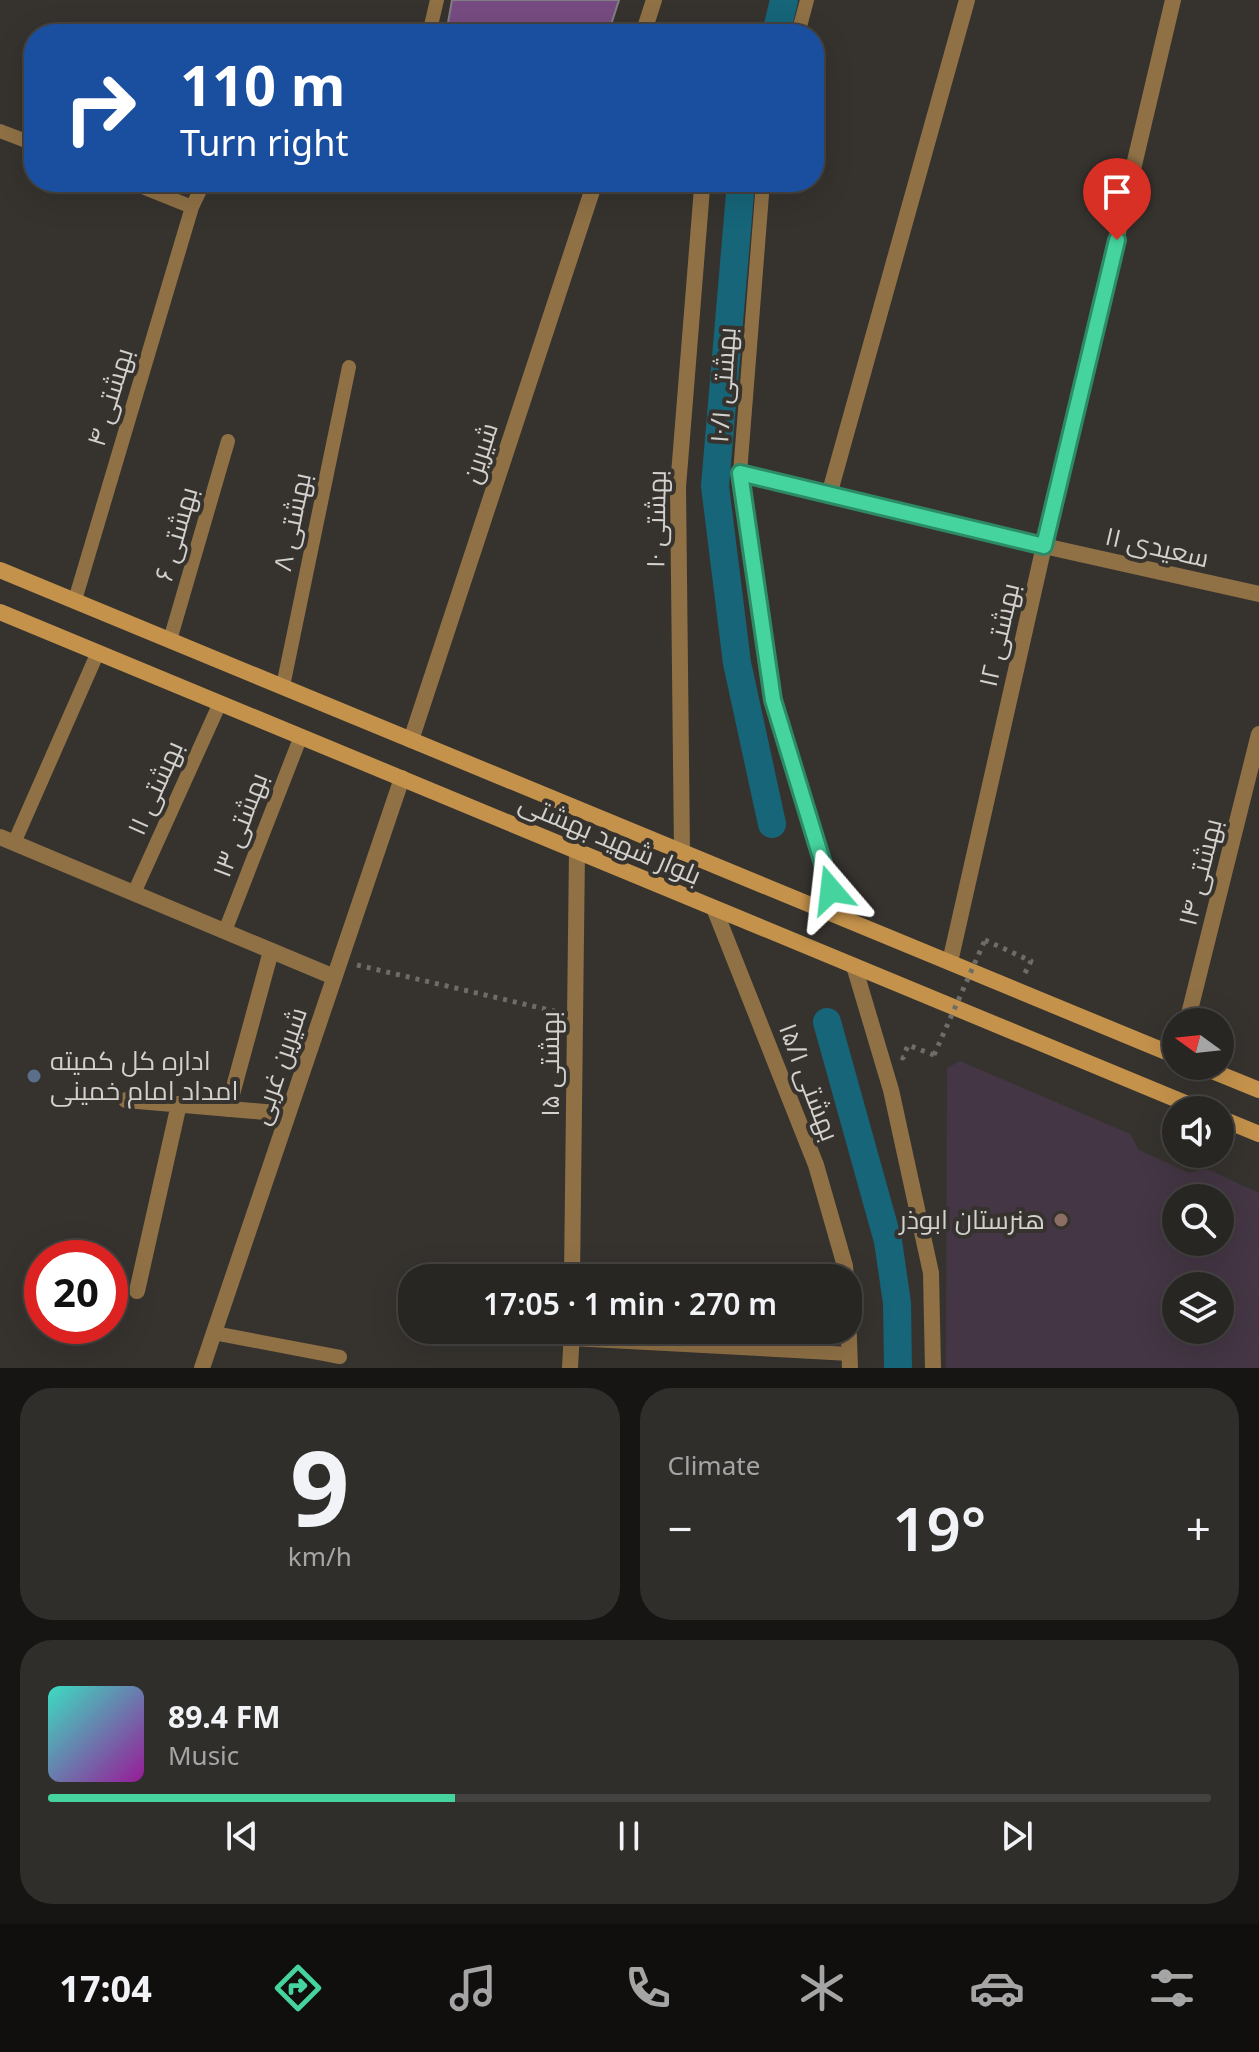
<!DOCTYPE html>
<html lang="en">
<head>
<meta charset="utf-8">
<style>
  :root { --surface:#282623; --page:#302e2b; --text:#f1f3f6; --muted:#a5a5a6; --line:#444341; --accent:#45d49e }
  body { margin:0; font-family:"Noto Sans",Cairo,sans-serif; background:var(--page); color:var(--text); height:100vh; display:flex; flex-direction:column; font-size:30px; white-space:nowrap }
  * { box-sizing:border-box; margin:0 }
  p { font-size:26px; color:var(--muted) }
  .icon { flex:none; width:44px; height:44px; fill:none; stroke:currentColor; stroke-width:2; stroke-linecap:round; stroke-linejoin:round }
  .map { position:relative; height:1368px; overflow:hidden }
  .drawer { display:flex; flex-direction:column; gap:20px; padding:20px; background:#161513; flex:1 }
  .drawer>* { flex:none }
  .hud { position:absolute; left:24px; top:24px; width:800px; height:168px; border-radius:32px; box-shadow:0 8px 32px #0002,0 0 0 2px var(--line); background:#1a4fa0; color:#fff; overflow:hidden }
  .needle { width:52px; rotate:285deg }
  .controls { position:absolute; left:1162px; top:1008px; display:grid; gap:16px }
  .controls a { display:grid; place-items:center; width:72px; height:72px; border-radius:50%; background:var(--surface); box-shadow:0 8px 32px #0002,0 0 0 2px var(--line); font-size:40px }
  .speed { position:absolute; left:24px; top:1240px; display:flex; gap:16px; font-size:40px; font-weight:700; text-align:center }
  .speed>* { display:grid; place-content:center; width:104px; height:104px; border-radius:50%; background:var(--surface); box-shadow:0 8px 32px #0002,0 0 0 2px var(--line); line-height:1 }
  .speed .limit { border:12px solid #d22; background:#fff; color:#111 }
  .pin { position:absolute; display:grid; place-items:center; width:68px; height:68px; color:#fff; margin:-82px -34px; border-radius:50% 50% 50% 0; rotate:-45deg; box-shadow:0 0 8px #0007 }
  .pin .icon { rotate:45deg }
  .me { position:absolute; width:88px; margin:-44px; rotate:343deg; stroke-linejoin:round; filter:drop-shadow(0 0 6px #0008) }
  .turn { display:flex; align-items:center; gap:28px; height:168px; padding:0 24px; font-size:36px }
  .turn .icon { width:104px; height:104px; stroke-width:2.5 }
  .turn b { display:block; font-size:56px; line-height:68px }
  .big { font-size:60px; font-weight:600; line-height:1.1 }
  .drawer .card { flex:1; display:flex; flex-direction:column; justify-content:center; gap:12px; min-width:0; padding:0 28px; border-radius:32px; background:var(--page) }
  .drawer .dial { align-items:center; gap:0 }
  .dial b { font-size:104px; line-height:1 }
  .song { display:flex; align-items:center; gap:24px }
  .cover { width:96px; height:96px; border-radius:12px; background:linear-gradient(135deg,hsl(170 70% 55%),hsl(300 70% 35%)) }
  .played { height:8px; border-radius:4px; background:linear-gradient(90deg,var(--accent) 35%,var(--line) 35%) }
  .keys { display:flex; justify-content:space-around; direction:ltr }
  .heat { display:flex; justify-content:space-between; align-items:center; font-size:44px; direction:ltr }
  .drawer .tiles { flex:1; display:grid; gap:20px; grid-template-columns:1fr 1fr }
  .card:last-child { grid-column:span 2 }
  .trip { position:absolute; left:398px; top:1264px; width:464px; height:80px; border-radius:32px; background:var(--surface); box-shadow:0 8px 32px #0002,0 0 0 2px var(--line); font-weight:600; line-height:80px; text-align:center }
  .tabs { display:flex; height:128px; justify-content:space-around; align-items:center; background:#100f0e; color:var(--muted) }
  .tabs .icon { width:56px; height:56px }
  .tabs .selected { color:var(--accent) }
  .tabs b { font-size:36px; color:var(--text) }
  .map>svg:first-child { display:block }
</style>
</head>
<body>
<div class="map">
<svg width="1259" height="1368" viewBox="0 0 1259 1368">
  <rect width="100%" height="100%" fill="#36332f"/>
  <!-- education -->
  <path fill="#443644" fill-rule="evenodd" d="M960,1061L1130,1134L1139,1150L1189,1173L1207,1169L1259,1193V1368H946L947,1068ZM1176,1198H1220V1242H1176ZM1176,1286H1220V1330H1176Z"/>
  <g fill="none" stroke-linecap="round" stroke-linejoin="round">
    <!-- canal -->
    <path stroke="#166579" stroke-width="28" d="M776,34L784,0
      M741,182L715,486L737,663L772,824
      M827,1022L888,1241L897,1303L898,1368"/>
  </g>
  <!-- building -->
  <path fill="#764b81" stroke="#817d82" stroke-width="2" d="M452,0H619L608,34H446Z"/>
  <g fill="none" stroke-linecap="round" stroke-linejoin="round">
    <!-- path -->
    <path stroke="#6e6c68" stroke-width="5" stroke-dasharray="4 6" stroke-linecap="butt" d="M985,940L1031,961L1024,975
      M357,965L558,1012
      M901,1057L903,1058L908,1045L934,1055"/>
    <!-- service -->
    <path stroke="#907146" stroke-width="14" d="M429,34L437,0
      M798,34L807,0
      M0,131L34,144
      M130,182L192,207
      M763,182L740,473L773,700L839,917
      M740,473L1044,546
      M75,600L192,207L204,182
      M170,640L228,441
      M283,686L349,367
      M14,843L98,652
      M134,893L220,703
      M225,931L301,736
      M214,1333L340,1357
      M572,1339L850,1354"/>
    <!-- minor -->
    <path stroke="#907146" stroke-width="16" d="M829,495L967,0
      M1044,546L1259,594
      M0,837L334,977
      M682,852L678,487L702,188
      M714,908L816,1165L845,1266L846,1278
      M950,962L1044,546L1173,0
      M854,966L891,1090L931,1273L933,1368
      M1187,1022L1259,734
      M126,1100L288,1114
      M228,1109L271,951
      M572,1278L577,850
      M137,1291L179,1104
      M848,1312L850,1368
      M202,1368L402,778
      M570,1368L572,1330"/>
    <!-- tertiary -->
    <path stroke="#907146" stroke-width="16" d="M643,34L654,0
      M411,740L595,182"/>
    <!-- secondary -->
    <path stroke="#c4924b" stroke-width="16" d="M0,570L1176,1056
      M0,612L1202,1110
      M1200,1066L1259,1090
      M1220,1118L1259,1134"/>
    <!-- path-bridge -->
    <path stroke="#6e6c68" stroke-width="5" stroke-dasharray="4 6" stroke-linecap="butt" d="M934,1055L985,940"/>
  </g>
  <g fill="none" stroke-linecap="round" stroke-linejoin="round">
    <!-- route casing -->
    <g stroke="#2d8a67" stroke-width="20">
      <path id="route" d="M831,890L773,700L740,473L1044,546L1117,240"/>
    </g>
    <!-- route -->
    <use href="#route" stroke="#45d49e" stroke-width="14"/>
  </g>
  <!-- markers -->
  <circle fill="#5c6f8a" stroke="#36332f" stroke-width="3" cx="34" cy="1076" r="8"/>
  <circle fill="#8d6e63" stroke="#36332f" stroke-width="3" cx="1061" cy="1220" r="8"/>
  <g text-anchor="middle" stroke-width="8" stroke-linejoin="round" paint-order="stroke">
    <!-- street labels -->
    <g font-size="26" fill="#d2d1ce" stroke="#36332f">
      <text transform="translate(723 385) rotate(-86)" y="9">بهشتی ۱۰/۱</text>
      <text transform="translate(110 397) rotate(-73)" y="9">بهشتی ۴</text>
      <text transform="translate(480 453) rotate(-72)" y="9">شیرین</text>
      <text transform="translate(656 519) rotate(-89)" y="9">بهشتی ۱۰</text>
      <text transform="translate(292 522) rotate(-78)" y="9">بهشتی ۸</text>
      <text transform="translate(176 534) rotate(-74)" y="9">بهشتی ۶</text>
      <text transform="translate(1157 547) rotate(13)" y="9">سعیدی ۱۱</text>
      <text transform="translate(999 635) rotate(-77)" y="9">بهشتی ۱۲</text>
      <text transform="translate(155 788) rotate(-66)" y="9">بهشتی ۱۱</text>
      <text transform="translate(240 825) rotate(-69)" y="9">بهشتی ۱۳</text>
      <text transform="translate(610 839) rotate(23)" y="9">بلوار شهید بهشتی</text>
      <text transform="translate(1200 872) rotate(-76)" y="9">بهشتی ۱۴</text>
      <text transform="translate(550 1064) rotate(-90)" y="9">بهشتی ۱۵</text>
      <text transform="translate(279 1066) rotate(-71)" y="9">شیرین غربی</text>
      <text transform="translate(809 1082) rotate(69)" y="9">بهشتی ۱۵/۱</text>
    </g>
    <!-- poi labels -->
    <g font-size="26" fill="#d2d1ce" stroke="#36332f" text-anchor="start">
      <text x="50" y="1070">اداره کل کمیته<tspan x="50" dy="30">امداد امام خمینی</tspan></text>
      <text x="1045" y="1229" text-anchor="end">هنرستان ابوذر</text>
    </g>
  </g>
</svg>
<div class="controls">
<a><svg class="needle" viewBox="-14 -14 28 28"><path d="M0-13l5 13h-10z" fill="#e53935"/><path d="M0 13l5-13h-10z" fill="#a5a5a6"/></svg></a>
<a><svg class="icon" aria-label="sound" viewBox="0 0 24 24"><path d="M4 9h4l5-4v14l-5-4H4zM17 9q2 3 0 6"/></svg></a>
<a><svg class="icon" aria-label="search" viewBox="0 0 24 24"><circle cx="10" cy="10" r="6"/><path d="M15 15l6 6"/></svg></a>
<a><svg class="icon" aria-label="layers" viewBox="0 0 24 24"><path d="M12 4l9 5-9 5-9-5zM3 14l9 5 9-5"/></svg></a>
</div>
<div class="speed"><div class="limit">20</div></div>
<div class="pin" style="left:1117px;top:240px;background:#d93025"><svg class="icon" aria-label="arrive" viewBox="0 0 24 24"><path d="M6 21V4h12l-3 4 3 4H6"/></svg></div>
<svg class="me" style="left:831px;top:890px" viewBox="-20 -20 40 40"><path d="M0-17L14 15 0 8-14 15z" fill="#45d49e" stroke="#fff" stroke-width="4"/></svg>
<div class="trip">17:05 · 1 min · 270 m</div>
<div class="hud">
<div class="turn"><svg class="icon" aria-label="right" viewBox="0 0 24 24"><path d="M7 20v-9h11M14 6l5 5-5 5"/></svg><div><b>110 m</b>Turn right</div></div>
</div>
</div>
<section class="drawer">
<div class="tiles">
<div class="card dial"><b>9</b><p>km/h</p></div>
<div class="card"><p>Climate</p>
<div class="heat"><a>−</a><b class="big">19°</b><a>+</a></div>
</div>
<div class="card">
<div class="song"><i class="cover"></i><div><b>89.4 FM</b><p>Music</p></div></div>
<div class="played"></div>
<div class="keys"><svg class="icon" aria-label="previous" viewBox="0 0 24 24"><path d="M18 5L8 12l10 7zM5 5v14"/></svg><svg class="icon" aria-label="pause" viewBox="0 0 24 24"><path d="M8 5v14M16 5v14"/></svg><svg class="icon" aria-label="next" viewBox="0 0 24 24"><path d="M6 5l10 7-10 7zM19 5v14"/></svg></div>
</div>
</div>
</section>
<nav class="tabs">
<b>17:04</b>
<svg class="icon selected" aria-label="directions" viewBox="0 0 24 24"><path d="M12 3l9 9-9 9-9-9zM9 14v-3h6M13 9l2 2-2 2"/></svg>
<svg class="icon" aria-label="music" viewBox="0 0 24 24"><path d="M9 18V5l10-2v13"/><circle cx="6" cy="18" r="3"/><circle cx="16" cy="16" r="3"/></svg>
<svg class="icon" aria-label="phone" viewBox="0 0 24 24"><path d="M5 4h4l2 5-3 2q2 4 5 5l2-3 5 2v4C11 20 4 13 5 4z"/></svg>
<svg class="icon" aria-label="climate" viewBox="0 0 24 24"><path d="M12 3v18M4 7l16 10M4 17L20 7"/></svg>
<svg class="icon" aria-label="car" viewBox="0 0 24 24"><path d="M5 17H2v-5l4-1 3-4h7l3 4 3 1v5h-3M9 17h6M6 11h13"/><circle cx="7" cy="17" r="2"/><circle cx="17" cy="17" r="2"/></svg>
<svg class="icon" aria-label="filters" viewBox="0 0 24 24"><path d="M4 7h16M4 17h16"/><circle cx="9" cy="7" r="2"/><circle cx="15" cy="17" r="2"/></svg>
</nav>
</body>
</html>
